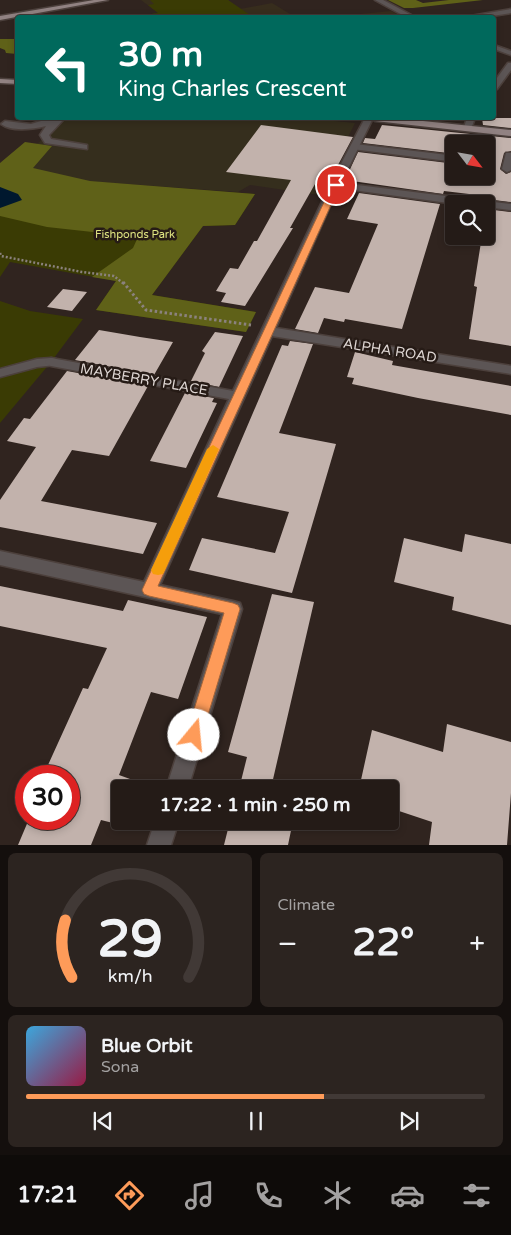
<!DOCTYPE html>
<html lang="en">
<head>
<meta charset="utf-8">
<style>
  :root { --surface:#241b17; --page:#2c2420; --text:#f1f3f6; --muted:#a3a1a1; --line:#413936; --accent:#fe9b59 }
  body { margin:0; font-family:"Varela Round",sans-serif; background:var(--page); color:var(--text); height:100vh; display:flex; flex-direction:column; font-size:19px; white-space:nowrap }
  * { box-sizing:border-box; margin:0 }
  p { font-size:16px; color:var(--muted) }
  .icon { flex:none; width:28px; height:28px; fill:none; stroke:currentColor; stroke-width:2; stroke-linecap:round; stroke-linejoin:round }
  .map { position:relative; height:845px; overflow:hidden }
  .side { display:flex; flex-direction:column; gap:8px; padding:8px; background:#140f0d; flex:1 }
  .side>* { flex:none }
  .guide { position:absolute; left:15px; top:15px; width:481px; height:105px; border-radius:5px; box-shadow:0 2px 8px #0003,0 0 0 1px var(--line); background:#00695c; color:#fff; overflow:hidden }
  .needle { width:32px; rotate:121deg }
  .controls { position:absolute; left:445px; top:135px; display:grid; gap:10px }
  .controls a { display:grid; place-items:center; width:50px; height:50px; border-radius:5px; background:var(--surface); box-shadow:0 2px 8px #0003,0 0 0 1px var(--line); font-size:25px }
  .speed { position:absolute; left:15px; top:765px; display:flex; gap:10px; font-size:25px; font-weight:700; text-align:center }
  .speed>* { display:grid; place-content:center; width:65px; height:65px; border-radius:50%; background:var(--surface); box-shadow:0 2px 8px #0003,0 0 0 1px var(--line); line-height:1 }
  .speed .limit { border:8px solid #d22; background:#fff; color:#111 }
  .pin { position:absolute; display:grid; place-items:center; width:42px; height:42px; color:#fff; margin:-21px; border:2px solid #fff; border-radius:50%; box-shadow:0 1px 5px #0007 }
  .me { position:absolute; width:55px; margin:-28px; rotate:17deg; stroke-linejoin:round; filter:drop-shadow(0 0 4px #0008) }
  .turn { display:flex; align-items:center; gap:18px; height:105px; padding:0 20px; font-size:22px }
  .turn .icon { width:65px; height:65px; stroke-width:2.5 }
  .turn b { display:block; font-size:35px; line-height:42px }
  .big { font-size:38px; font-weight:800; line-height:1.1 }
  .side .widget { flex:1; display:flex; flex-direction:column; justify-content:center; gap:8px; min-width:0; padding:0 18px; border-radius:8px; background:var(--page) }
  .side .dial { align-items:center; gap:0 }
  .dial svg { height:130px; overflow:visible; fill:none; stroke:var(--line); stroke-width:7; stroke-linecap:round; text-anchor:middle }
  .dial text { fill:var(--text); stroke:none }
  .song { display:flex; align-items:center; gap:15px }
  .cover { width:60px; height:60px; border-radius:8px; background:linear-gradient(135deg,hsl(200 70% 55%),hsl(340 70% 35%)) }
  .played { height:5px; border-radius:2px; background:linear-gradient(90deg,var(--accent) 65%,var(--line) 65%) }
  .keys { display:flex; justify-content:space-around; direction:ltr }
  .heat { display:flex; justify-content:space-between; align-items:center; font-size:28px; direction:ltr }
  .side .tiles { flex:1; display:grid; gap:8px; grid-template-columns:1fr 1fr }
  .widget:last-child { grid-column:span 2 }
  .trip { position:absolute; left:111px; top:780px; width:288px; height:50px; border-radius:5px; background:var(--surface); box-shadow:0 2px 8px #0003,0 0 0 1px var(--line); font-weight:800; line-height:50px; text-align:center }
  .dock { display:flex; height:80px; justify-content:space-around; align-items:center; background:#0e0b09; color:var(--muted) }
  .dock .icon { width:35px; height:35px }
  .dock .selected { color:var(--accent) }
  .dock b { font-size:22px; color:var(--text) }
  .map>svg:first-child { display:block }
</style>
</head>
<body>
<div class="map">
<svg width="511" height="845" viewBox="0 0 511 845">
  <rect width="100%" height="100%" fill="#30241f"/>
  <!-- commercial -->
  <path fill="#352e1d" d="M67,118H304L355,123L319,195L250,185L238,192L1,175Z"/>
  <!-- education -->
  <path fill="#372d1d" d="M141,0H228L240,9L272,3L295,17L138,18L137,16L158,13Z
    M391,11L404,17L319,18Z"/>
  <!-- green -->
  <path fill="#3a3b04" d="M150,0H228L253,17H138L137,16L158,13L148,5L154,4Z
    M0,175L255,194L235,225L203,226L152,295L256,312L246,332L96,310L116,281L10,262L0,277Z
    M0,301L30,311L83,319L51,362L0,423Z"/>
  <!-- forest -->
  <path fill="#5f6118" d="M388,0H416L423,3L449,0H483L413,8H404Z
    M0,39H17V54L6,53L5,50L0,48Z
    M25,142L52,146L33,168L90,181L255,194L235,225L203,226L152,295L256,312L246,332L96,310L116,281L92,277L133,248L138,237L47,227L0,216V163Z"/>
  <!-- water -->
  <path fill="#00182e" d="M0,187L18,194L22,200L0,208Z"/>
  <!-- building -->
  <path fill="#c2b2ac" d="M482,118H511V128L483,125Z
    M261,125L353,137L331,178L319,177L290,228H293L245,306L221,302L226,293L216,291L230,268L238,269L254,241H257L291,180L226,172Z
    M382,125L511,138V151L504,153L500,169L506,174L511,172V202L486,199V196L444,191L443,194L345,180L358,152L448,163L454,160V176H486V144H454V156L448,153L363,143L365,138L375,139Z
    M359,193L440,204L402,329L345,319L344,322L324,318L318,333L295,329L315,287L349,293L378,224L347,219Z
    M486,209L511,212V346L469,339L477,287L474,286L482,236H486Z
    M63,289L87,292L72,311L47,307Z
    M99,330L140,337L173,342L154,375L75,360Z
    M215,332L243,336L219,387L191,381L205,353L202,351Z
    M290,341L313,344L279,433L336,444L292,593L189,570L202,538L275,553L289,512L217,497L282,345L288,346Z
    M355,352L393,361L392,365L511,386V415L418,398L352,384L354,378L347,377Z
    M67,371L148,386L109,456L72,450L41,501L157,523L143,554L0,527V500L36,447L7,441L24,418L30,419Z
    M185,393L214,398L212,402L217,403L186,468L150,461Z
    M465,534L511,544V625L452,610L454,597L394,582L404,538L462,552Z
    M0,586L123,611L128,600L207,617L178,699L151,692L119,775L130,779L126,789H120V804L113,823L101,820L91,845H18L29,819H69V776H43L83,688L88,689L107,648L0,626Z
    M272,594L314,602L271,788L274,789H239L247,757L228,752Z
    M447,724L511,742V793L507,845H429L432,822L390,808V789H359L372,730L443,752Z
    M230,821H293L288,845H224Z"/>
  <g fill="none" stroke-linecap="round" stroke-linejoin="round">
    <!-- lane casing -->
    <g stroke="#4c403c" stroke-width="3">
      <path id="lane" d="M51,118H65L49,135L51,139L87,145V149L45,143L40,135L46,126C33,129 12,132 1,124L5,121L31,124Z
        M355,144L448,155L453,158L448,161L352,149V145Z
        M506,153H511V170L507,172L502,169Z
        M51,358L56,359L58,362L56,365L37,367L0,377V369L37,359Z"/>
    </g>
    <!-- street casing -->
    <g stroke="#4c403c" stroke-width="3">
      <path id="street" d="M375,0H383L417,18H408Z
        M511,9V13L479,18H459Z
        M494,45L511,51V55L494,49Z
        M508,63H511V70L497,89H494V82Z
        M365,118H373L341,183L511,204V210L486,207V204H456L338,188L276,328L511,366V374L272,336L160,585L233,601L240,603L242,609L188,789H166L222,614L0,565V551L144,582L229,399L51,366L44,362L51,358L233,391L329,187Z
        M467,118H475L471,129L464,127Z
        M155,821H179L171,845H147Z"/>
    </g>
    <!-- primary casing -->
    <g stroke="#4c403c" stroke-width="3">
      <path id="primary" d="M94,0H108L0,20V16Z
        M0,79L18,80V84L0,83Z
        M371,118H394L511,130V136L375,121Z"/>
    </g>
    <!-- path-far1 -->
    <path stroke="#8b827e" stroke-width="2.5" stroke-dasharray="2 2" stroke-linecap="butt" d="M0,253L1,256L82,272L114,276L124,284"/>
    <!-- path -->
    <path stroke="#8b827e" stroke-width="3" stroke-dasharray="2.5 2.5" stroke-linecap="butt" d="M123,282L146,310L251,325"/>
    <!-- lane -->
    <use href="#lane" fill="#5c5555" fill-rule="evenodd"/>
    <!-- street -->
    <use href="#street" fill="#5c5555" fill-rule="evenodd"/>
    <!-- primary -->
    <use href="#primary" fill="#918282" fill-rule="evenodd"/>
  </g>
  <!-- route -->
  <path fill="#fe9b59" stroke="#a5653a" d="M333,183L340,185L158,586L233,603L238,605L240,609L202,735L200,740L194,743L188,740L186,735L224,613L149,596L144,594L142,590Z"/>
  <!-- slow -->
  <path fill="#f59e0b" d="M213,445L219,449L165,570L163,574L158,575L153,574L151,570L207,449Z"/>
  <g text-anchor="middle" stroke-width="5" stroke-linejoin="round" paint-order="stroke">
    <!-- far-park labels -->
    <g font-size="11" fill="#e0e582" stroke="#261b16">
      <text x="135" y="238">Fishponds Park</text>
    </g>
    <!-- street labels -->
    <g font-size="14" fill="#ded6d3" stroke="#261b16">
      <text transform="translate(390 350) rotate(9)" y="5">ALPHA ROAD</text>
      <text transform="translate(144 379) rotate(10)" y="5">MAYBERRY PLACE</text>
    </g>
  </g>
</svg>
<div class="controls">
<a><svg class="needle" viewBox="-14 -14 28 28"><path d="M0-13l5 13h-10z" fill="#e53935"/><path d="M0 13l5-13h-10z" fill="#a3a1a1"/></svg></a>
<a><svg class="icon" aria-label="search" viewBox="0 0 24 24"><circle cx="10" cy="10" r="6"/><path d="M15 15l6 6"/></svg></a>
</div>
<div class="speed"><div class="limit">30</div></div>
<div class="pin" style="left:336px;top:185px;background:#d93025"><svg class="icon" aria-label="arrive" viewBox="0 0 24 24"><path d="M6 21V4h12l-3 4 3 4H6"/></svg></div>
<svg class="me" style="left:194px;top:735px" viewBox="-20 -20 40 40"><circle r="19" fill="#fff"/><path d="M0-13L10 11 0 6-10 11z" fill="#fe9b59"/></svg>
<div class="trip">17:22 · 1 min · 250 m</div>
<div class="guide">
<div class="turn"><svg class="icon" aria-label="left" viewBox="0 0 24 24"><path d="M17 20v-9H6M10 6l-5 5 5 5"/></svg><div><b>30 m</b>King Charles Crescent</div></div>
</div>
</div>
<section class="side">
<div class="tiles">
<div class="widget dial"><svg viewBox="0 0 100 80">
<path d="M14 69A42 42 0 1 1 86 69"/>
<path d="M14 69A42 42 0 0 1 10 34" stroke="#fe9b59"/>
<text x="50" y="56" font-size="32" font-weight="700">29</text>
<text x="50" y="72" font-size="11">km/h</text>
</svg></div>
<div class="widget"><p>Climate</p>
<div class="heat"><a>−</a><b class="big">22°</b><a>+</a></div>
</div>
<div class="widget">
<div class="song"><i class="cover"></i><div><b>Blue Orbit</b><p>Sona</p></div></div>
<div class="played"></div>
<div class="keys"><svg class="icon" aria-label="previous" viewBox="0 0 24 24"><path d="M18 5L8 12l10 7zM5 5v14"/></svg><svg class="icon" aria-label="pause" viewBox="0 0 24 24"><path d="M8 5v14M16 5v14"/></svg><svg class="icon" aria-label="next" viewBox="0 0 24 24"><path d="M6 5l10 7-10 7zM19 5v14"/></svg></div>
</div>
</div>
</section>
<nav class="dock">
<b>17:21</b>
<svg class="icon selected" aria-label="directions" viewBox="0 0 24 24"><path d="M12 3l9 9-9 9-9-9zM9 14v-3h6M13 9l2 2-2 2"/></svg>
<svg class="icon" aria-label="music" viewBox="0 0 24 24"><path d="M9 18V5l10-2v13"/><circle cx="6" cy="18" r="3"/><circle cx="16" cy="16" r="3"/></svg>
<svg class="icon" aria-label="phone" viewBox="0 0 24 24"><path d="M5 4h4l2 5-3 2q2 4 5 5l2-3 5 2v4C11 20 4 13 5 4z"/></svg>
<svg class="icon" aria-label="climate" viewBox="0 0 24 24"><path d="M12 3v18M4 7l16 10M4 17L20 7"/></svg>
<svg class="icon" aria-label="car" viewBox="0 0 24 24"><path d="M5 17H2v-5l4-1 3-4h7l3 4 3 1v5h-3M9 17h6M6 11h13"/><circle cx="7" cy="17" r="2"/><circle cx="17" cy="17" r="2"/></svg>
<svg class="icon" aria-label="filters" viewBox="0 0 24 24"><path d="M4 7h16M4 17h16"/><circle cx="9" cy="7" r="2"/><circle cx="15" cy="17" r="2"/></svg>
</nav>
</body>
</html>
